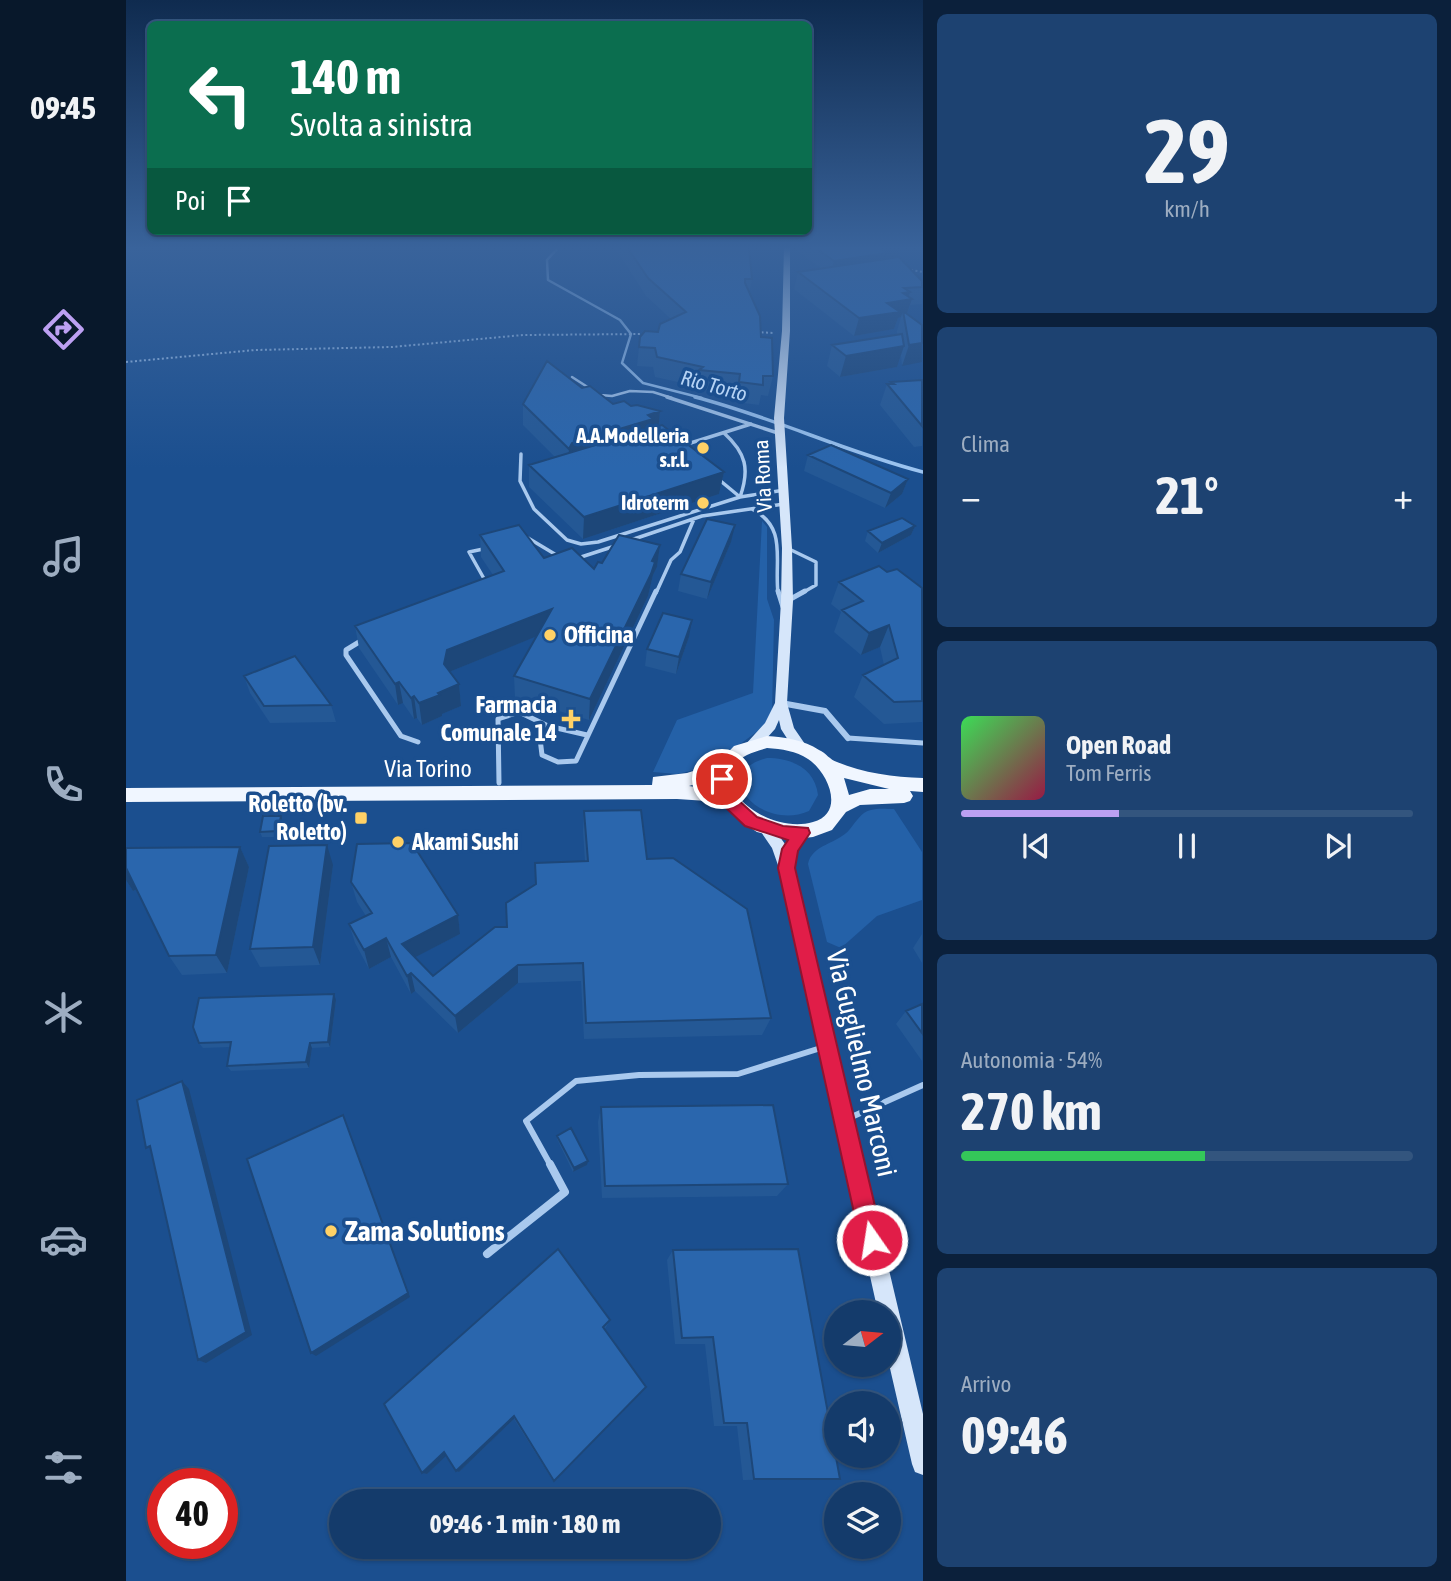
<!DOCTYPE html>
<html lang="it">
<head>
<meta charset="utf-8">
<style>
  :root { --surface:#143b6b; --page:#1d4271; --text:#f1f3f6; --muted:#9dadc1; --line:#33557e; --accent:#bca0f2 }
  body { margin:0; font-family:"Asap Condensed",sans-serif; background:var(--page); color:var(--text); height:100vh; display:flex; flex-direction:column; font-size:26px; white-space:nowrap }
  * { box-sizing:border-box; margin:0 }
  p { font-size:23px; color:var(--muted) }
  .icon { flex:none; width:38px; height:38px; fill:none; stroke:currentColor; stroke-width:2; stroke-linecap:round; stroke-linejoin:round }
  .map { position:relative; flex:1; overflow:hidden }
  .drawer { display:flex; flex-direction:column; gap:14px; padding:14px; background:#0b203b; width:528px }
  .drawer>* { flex:none }
  .banner { position:absolute; left:21px; top:21px; width:665px; height:214px; border-radius:10px; box-shadow:0 2px 5px #0004,0 0 0 2px var(--line); background:#0b6e4f; color:#fff; overflow:hidden }
  .needle { width:46px; rotate:74deg }
  .tools { position:absolute; left:698px; top:1300px; display:grid; gap:14px }
  .tools a { display:grid; place-items:center; width:77px; height:77px; border-radius:50%; background:var(--surface); box-shadow:0 2px 5px #0004,0 0 0 2px var(--line); font-size:35px }
  .speed { position:absolute; left:21px; top:1468px; display:flex; gap:14px; font-size:35px; font-weight:700; text-align:center }
  .speed>* { display:grid; place-content:center; width:91px; height:91px; border-radius:50%; background:var(--surface); box-shadow:0 2px 5px #0004,0 0 0 2px var(--line); line-height:1 }
  .speed .limit { border:10px solid #d22; background:#fff; color:#111 }
  .pin { position:absolute; display:grid; place-items:center; width:60px; height:60px; color:#fff; margin:-30px; border:4px solid #fff; border-radius:50%; box-shadow:0 2px 7px #0007 }
  .me { position:absolute; width:77px; margin:-38px; rotate:347deg; stroke-linejoin:round; filter:drop-shadow(0 0 5px #0008) }
  .turn { display:flex; align-items:center; gap:24px; height:147px; padding:0 28px; font-size:32px }
  .turn .icon { width:91px; height:91px; stroke-width:2.5 }
  .turn b { display:block; font-size:49px; line-height:60px }
  .then { display:flex; align-items:center; height:66px; padding:0 28px; background:#0003; gap:14px; font-size:26px }
  .big { font-size:52px; font-weight:700; line-height:1.1 }
  .drawer .tile { flex:1; display:flex; flex-direction:column; justify-content:center; gap:10px; min-width:0; padding:0 24px; border-radius:10px; background:var(--page) }
  .drawer .dial { align-items:center; gap:0 }
  .dial b { font-size:91px; line-height:1 }
  .song { display:flex; align-items:center; gap:21px }
  .cover { width:84px; height:84px; border-radius:10px; background:linear-gradient(135deg,hsl(130 70% 55%),hsl(340 70% 35%)) }
  .played { height:7px; border-radius:4px; background:linear-gradient(90deg,var(--accent) 35%,var(--line) 35%) }
  .keys { display:flex; justify-content:space-around; direction:ltr }
  .heat { display:flex; justify-content:space-between; align-items:center; font-size:38px; direction:ltr }
  .charge { height:10px; border-radius:5px; background:linear-gradient(90deg,#34c759 54%,var(--line) 0) }
  .trip { position:absolute; left:203px; top:1489px; width:392px; height:70px; border-radius:35px; background:var(--surface); box-shadow:0 2px 5px #0004,0 0 0 2px var(--line); font-weight:700; line-height:70px; text-align:center }
  main { display:flex; flex:1; min-height:0 }
  .tab-bar { display:flex; flex-direction:column; width:126px; justify-content:space-around; align-items:center; background:#08182b; color:var(--muted) }
  .tab-bar .icon { width:49px; height:49px }
  .tab-bar .on { color:var(--accent) }
  .tab-bar b { font-size:32px; color:var(--text) }
  .map>svg:first-child { display:block }
</style>
</head>
<body>
<main>
<nav class="tab-bar">
<b>09:45</b>
<svg class="icon on" aria-label="directions" viewBox="0 0 24 24"><path d="M12 3l9 9-9 9-9-9zM9 14v-3h6M13 9l2 2-2 2"/></svg>
<svg class="icon" aria-label="music" viewBox="0 0 24 24"><path d="M9 18V5l10-2v13"/><circle cx="6" cy="18" r="3"/><circle cx="16" cy="16" r="3"/></svg>
<svg class="icon" aria-label="phone" viewBox="0 0 24 24"><path d="M5 4h4l2 5-3 2q2 4 5 5l2-3 5 2v4C11 20 4 13 5 4z"/></svg>
<svg class="icon" aria-label="climate" viewBox="0 0 24 24"><path d="M12 3v18M4 7l16 10M4 17L20 7"/></svg>
<svg class="icon" aria-label="car" viewBox="0 0 24 24"><path d="M5 17H2v-5l4-1 3-4h7l3 4 3 1v5h-3M9 17h6M6 11h13"/><circle cx="7" cy="17" r="2"/><circle cx="17" cy="17" r="2"/></svg>
<svg class="icon" aria-label="filters" viewBox="0 0 24 24"><path d="M4 7h16M4 17h16"/><circle cx="9" cy="7" r="2"/><circle cx="15" cy="17" r="2"/></svg>
</nav>
<div class="map">
<svg width="797" height="1581" viewBox="0 0 797 1581">
  <rect width="100%" height="100%" fill="#1b4f8f"/>
  <!-- green -->
  <path fill="#2461a8" d="M636,521L641,527V599L648,620L646,714L636,728L595,758L573,769L551,774L527,772L551,720L627,693Z
    M641,758C665,758 689,768 692,795L683,811C635,832 582,773 641,758Z
    M768,809L796,852V900L751,916L715,948L701,942L682,864C686,844 712,844 724,829C730,822 735,812 745,810C751,808 761,809 768,809Z"/>
  <g fill="none" stroke-linecap="round" stroke-linejoin="round">
    <!-- stream-far1 -->
    <path stroke="#9cc4f0" stroke-width="2.5" d="M433,247L421,260L422,280L494,320L505,334L496,363L517,383L576,398"/>
    <!-- stream -->
    <path stroke="#9cc4f0" stroke-width="3.5" d="M569,397C647,417 719,452 797,472"/>
    <!-- path -->
    <path stroke="#a9c9ee" stroke-width="2" stroke-dasharray="2 2.5" stroke-linecap="butt" d="M785,270L797,272
      M631,332L647,333
      M0,362L129,350L266,347L397,335L518,334"/>
    <!-- lane-far4 -->
    <path stroke="#a9c9ee" stroke-width="2.5" d="M446,377L474,395L486,396L504,391L527,392L546,398"/>
    <!-- lane-far3 -->
    <path stroke="#a9c9ee" stroke-width="3.5" d="M541,397L655,434
      M555,446L625,424
      M395,454L394,481L408,509L441,540L455,544L472,542L614,497L659,490
      M591,478L614,497C624,469 620,453 598,433
      M626,509C662,528 648,559 652,593
      M398,539L402,538L432,556
      M505,540L576,516L658,504
      M661,548L690,562V585L676,593
      M452,558L489,546
      M361,584L343,552L362,548
      M530,593L545,560L554,552L568,519"/>
    <!-- lane-far2 -->
    <path stroke="#a9c9ee" stroke-width="5" d="M652,591L657,607
      M661,601L679,591
      M238,639L220,650V655L275,736L292,742
      M412,722L416,755L432,762L450,761L530,591
      M722,738L797,743
      M373,783L372,719L393,712L422,726L461,735"/>
    <!-- lane-far1 -->
    <path stroke="#a9c9ee" stroke-width="6" d="M721,1119L797,1085
      M425,1166L400,1121L450,1081L513,1075L612,1074L698,1047"/>
    <!-- lane -->
    <path stroke="#a9c9ee" stroke-width="8" d="M361,1254L439,1192L424,1164"/>
    <!-- street -->
    <path stroke="#a9c9ee" stroke-width="6" d="M655,703L699,711L722,738"/>
    <!-- secondary -->
    <path fill="#d6e6fa" fill-rule="evenodd" d="M658,247H664V331L658,418L666,548L667,601L661,703L668,728L681,747L674,752L669,751L655,729L653,720L649,729L631,749H621L619,745L639,723L649,703L655,601L656,548L648,418L656,331Z
      M640,823L645,825L659,844C665,836 670,825 681,829L683,833L671,851L668,867L797,1414V1475L789,1472L786,1464L763,1364V1312H752L653,868L646,848L633,829L635,825Z"/>
    <!-- primary -->
    <path fill="#f0f6ff" fill-rule="evenodd" d="M641,736C659,737 678,740 693,750C700,753 704,760 711,762C737,773 768,777 797,778V792L784,791L787,796L784,801L778,803L734,805L720,812L706,830L687,837L661,840L631,832L611,819L600,807L581,801L551,799L0,802V788L526,785L527,777L561,773L592,763L608,746ZM641,748C656,749 670,751 682,759C702,772 720,813 687,822C640,836 573,780 621,755C627,752 635,750 641,748ZM589,778L591,790L563,786ZM718,778L763,789H744L723,795Z"/>
  </g>
  <!-- wall -->
  <path fill="#245895" d="M490,247H623L626,279L623,293L647,376L642,396L635,395L633,405L609,402L610,393L570,389V386L529,377L527,367L511,366L514,337L532,332L545,319L520,296L490,249Z
    M667,247H774L771,257L796,281V304L784,305L781,314L796,325L776,366L775,356L771,367L714,377L701,366L706,345L771,335V331L775,317L772,318L768,329L728,336L668,289L672,272L696,269L667,248Z
    M796,380V446L788,447L754,405L761,384H764L765,382Z
    M456,388L487,404L534,411L532,426L598,472L593,494L457,539L403,487V465L429,457L397,425V404Z
    M682,455L782,479L776,494L759,508L678,471Z
    M789,526L785,535L752,553L739,541L742,531Z
    M354,535L418,558L468,569L476,563L534,545L531,567L527,575L522,596L463,720L389,698L388,676L411,636L323,672L333,684L335,706L316,714V716L296,725L291,718L288,719L277,703L272,705L233,648L229,626L367,575L355,557Z
    M605,542L581,599L552,591L555,574Z
    M761,572L796,588V722L758,724L728,697L737,675L758,665L754,647L735,655L708,632L715,612L705,604L713,582Z
    M563,637L550,674L519,666L521,649Z
    M118,676L205,705L210,722L144,723L124,693Z
    M458,811L521,859L645,1018L636,1035L458,1039L455,981L392,983L332,1033L289,991L285,994L265,957L243,969L229,943L223,924L240,916L231,902L225,882L332,915L334,934L289,957L307,976L381,927L409,885V863L459,861L457,831Z
    M155,816L157,822L154,837H136L134,832Z
    M114,847L123,867L101,973L56,975L43,956L11,889L7,891L0,880V848Z
    M207,865L194,965L134,967L124,949Z
    M796,934V963L787,948Z
    M210,1000L204,1047L186,1048L183,1068L105,1071L101,1066L104,1047L77,1048L73,1043Z
    M796,1004V1061L770,1024L780,1011Z
    M475,1107L662,1184L651,1196L476,1198L472,1122Z
    M431,1136L461,1165L447,1172L431,1139Z
    M547,1250L699,1479L617,1480L611,1426H588L579,1344H549L541,1260Z
    M484,1320L479,1329L428,1481H427L388,1419L333,1472L330,1471L320,1455L301,1474L296,1473Z"/>
  <!-- shaded-wall -->
  <path fill="#1d4779" d="M774,247L770,261L704,275L708,261L755,249Z
    M784,292L782,300L786,299L780,316L777,311L775,317L772,318L768,329L728,336L733,318L777,293Z
    M796,343V362L776,366L783,345Z
    M778,346L771,367L714,377L720,356Z
    M534,411L532,432L442,470L443,449L446,443Z
    M598,472L593,494L457,539L458,517Z
    M782,479L776,494L759,508L765,493Z
    M609,525L605,542L581,599L585,582Z
    M789,526L785,535L752,553L756,543Z
    M534,545L531,567L527,575L522,596L463,720L464,699Z
    M426,609V630L323,672L318,664L321,650Z
    M566,620L563,637L550,674L553,657Z
    M763,625L754,647L735,655L743,633Z
    M273,682L277,703L272,705L269,684Z
    M333,684L335,706L316,714V716L296,725L293,703L312,693Z
    M288,696L291,718L288,719L285,698Z
    M155,816L157,822L154,837L152,831Z
    M201,845L207,865L194,965L187,947Z
    M114,847L123,867L101,973L90,955Z
    M0,868L13,888L7,891L0,880Z
    M332,915L334,934L280,962L276,944Z
    M260,938L265,957L243,969L238,950Z
    M392,965V983L332,1033L329,1016Z
    M285,973L289,991L285,994L281,976Z
    M208,994L210,1000L204,1047L202,1042Z
    M184,1043L186,1048L183,1068L180,1062Z
    M56,1081L63,1089L126,1335L80,1363L72,1360Z
    M217,1115L284,1297L190,1356L185,1353Z
    M462,1161L461,1165L447,1172L448,1168Z
    M388,1416V1419L333,1472L330,1471Z
    M318,1452L322,1454L301,1474L296,1473Z"/>
  <!-- building -->
  <path fill="#2a66ad" stroke="#1d4779" stroke-width="2" d="M501,247H623L626,279H619V283L634,316L635,337L646,338L647,376H637V385L613,382L614,374L573,370L577,367L531,357L529,348L513,347L514,337L519,331L532,332L534,324L560,312L522,278Z
    M688,247H774L755,249L761,253L708,261Z
    M773,257L796,281V287L778,288L784,292L777,293L786,299L761,303L774,312L733,318L672,272Z
    M777,311L796,325V343L783,345Z
    M776,334L778,346L720,356L706,345Z
    M421,361L456,388L464,386L487,404L498,401L505,406L511,405L534,411L522,415L527,419L446,443L443,449L397,404Z
    M796,380V426L761,384H768L765,382Z
    M536,425L598,472L458,517L403,465Z
    M705,445L782,479L765,493L682,455Z
    M776,518L789,526L756,543L742,531Z
    M581,519L609,525L585,582L555,574Z
    M393,525L418,558L446,548L468,569L472,562L476,563L493,535L534,545L526,561L529,562L525,574L464,699L388,676L426,609L321,650L318,664L333,684L312,693L314,695L293,703L288,696L285,698L273,682L269,684L229,626L378,571L354,535Z
    M753,566L761,572L771,569L796,588V701L768,702L737,675L772,658L763,625L743,633L716,610L737,601L713,582Z
    M537,613L566,620L553,657L521,649Z
    M169,656L205,705L138,706L118,676Z
    M515,810L521,859L547,858L621,909L645,1018L460,1023L457,963L392,965L329,1016L285,973L281,976L260,938L238,950L223,924L246,913L225,882L231,844L286,843L332,915L276,944L307,976L369,927H381L380,903L410,884L409,863L462,861L458,811Z
    M137,816H155L152,831L134,832Z
    M201,845L187,947L124,949L143,846Z
    M114,847L90,955L43,956L0,868V848Z
    M208,994L202,1042L184,1043L180,1062L101,1066L105,1042L73,1043L67,1027L73,998Z
    M796,1004V1033L780,1011Z
    M56,1081L120,1332L72,1360L24,1146L20,1148L11,1100Z
    M647,1105L662,1184L479,1186L475,1107Z
    M217,1115L282,1293L185,1353L121,1159Z
    M445,1128L462,1161L448,1168L431,1136Z
    M432,1249L484,1320L477,1327L520,1387L428,1481L388,1416L330,1471L318,1452L296,1473L258,1404Z
    M672,1249L714,1479H628L621,1423H598L587,1337L556,1338L547,1250Z"/>
  <!-- sky -->
  <linearGradient id="sky" x2="0" y2="1"><stop stop-color="#0f2b4f"/><stop offset="0.53" stop-color="#39639b"/><stop offset="1" stop-color="#39639b" stop-opacity="0"/></linearGradient>
  <rect width="797" height="468" fill="url(#sky)"/>
  <!-- route -->
  <path fill="#e11d48" stroke="#92132f" stroke-width="2" d="M596,773L602,774L610,798L631,817L657,826L682,828L684,833L672,851L669,868L757,1240L754,1248L746,1252L738,1248L734,1240L652,868L656,849L662,840L619,826L597,805L588,779Z"/>
  <!-- markers -->
  <g fill="#ffd166" stroke="#1b4f8f" stroke-width="2.5">
    <circle cx="577" cy="448" r="7"/>
    <circle cx="577" cy="503" r="7"/>
    <circle cx="424" cy="635" r="7"/>
    <path d="M441.5 708.5h7v7h7v7h-7v7h-7v-7h-7v-7h7z"/>
    <rect x="228" y="811" width="14" height="14" rx="3.5"/>
    <circle cx="272" cy="842" r="7"/>
    <circle cx="205" cy="1231" r="7"/>
  </g>
  <g text-anchor="middle" stroke-width="7" stroke-linejoin="round" paint-order="stroke">
    <!-- far-water labels -->
    <g font-size="21" font-style="italic" fill="#b5d3f5" stroke="#1b4f8f">
      <text transform="translate(588 386) rotate(15)" y="7">Rio Torto</text>
    </g>
    <!-- far-poi labels -->
    <g font-size="21" font-weight="bold" fill="#fff" stroke="#1b4f8f" text-anchor="end">
      <text x="563" y="443">A.A.Modelleria<tspan x="563" dy="24">s.r.l.</tspan></text>
      <text x="563" y="510">Idroterm</text>
    </g>
    <!-- far-street labels -->
    <g font-size="21" fill="#fff" stroke="#1b4f8f">
      <text transform="translate(637 476) rotate(-93)" y="7">Via Roma</text>
    </g>
    <!-- poi labels -->
    <g font-size="24" font-weight="bold" fill="#fff" stroke="#1b4f8f" text-anchor="start">
      <text x="438" y="643">Officina</text>
      <text x="431" y="713" text-anchor="end">Farmacia<tspan x="431" dy="28">Comunale 14</tspan></text>
      <text x="221" y="812" text-anchor="end">Roletto (bv.<tspan x="221" dy="28">Roletto)</tspan></text>
      <text x="286" y="850">Akami Sushi</text>
    </g>
    <!-- street labels -->
    <g font-size="24" fill="#fff" stroke="#1b4f8f">
      <text x="302" y="777">Via Torino</text>
    </g>
    <!-- near-street labels -->
    <g font-size="28" fill="#fff" stroke="#1b4f8f">
      <text transform="translate(736 1063) rotate(77)" y="10">Via Guglielmo Marconi</text>
    </g>
    <!-- near-poi labels -->
    <g font-size="28" font-weight="bold" fill="#fff" stroke="#1b4f8f" text-anchor="start">
      <text x="219" y="1241">Zama Solutions</text>
    </g>
  </g>
</svg>
<div class="tools">
<a><svg class="needle" viewBox="-14 -14 28 28"><path d="M0-13l5 13h-10z" fill="#e53935"/><path d="M0 13l5-13h-10z" fill="#9dadc1"/></svg></a>
<a><svg class="icon" aria-label="sound" viewBox="0 0 24 24"><path d="M4 9h4l5-4v14l-5-4H4zM17 9q2 3 0 6"/></svg></a>
<a><svg class="icon" aria-label="layers" viewBox="0 0 24 24"><path d="M12 4l9 5-9 5-9-5zM3 14l9 5 9-5"/></svg></a>
</div>
<div class="speed"><div class="limit">40</div></div>
<div class="pin" style="left:596px;top:779px;background:#d93025"><svg class="icon" aria-label="arrive" viewBox="0 0 24 24"><path d="M6 21V4h12l-3 4 3 4H6"/></svg></div>
<svg class="me" style="left:746px;top:1240px" viewBox="-20 -20 40 40"><circle r="17" fill="#e11d48" stroke="#fff" stroke-width="3"/><path d="M0-11L8 9 0 5-8 9z" fill="#fff"/></svg>
<div class="trip">09:46 · 1 min · 180 m</div>
<div class="banner">
<div class="turn"><svg class="icon" aria-label="left" viewBox="0 0 24 24"><path d="M17 20v-9H6M10 6l-5 5 5 5"/></svg><div><b>140 m</b>Svolta a sinistra</div></div>
<div class="then">Poi<svg class="icon" aria-label="arrive" viewBox="0 0 24 24"><path d="M6 21V4h12l-3 4 3 4H6"/></svg></div>
</div>
</div>
<section class="drawer">
<div class="tile dial"><b>29</b><p>km/h</p></div>
<div class="tile"><p>Clima</p>
<div class="heat"><a>−</a><b class="big">21°</b><a>+</a></div>
</div>
<div class="tile">
<div class="song"><i class="cover"></i><div><b>Open Road</b><p>Tom Ferris</p></div></div>
<div class="played"></div>
<div class="keys"><svg class="icon" aria-label="previous" viewBox="0 0 24 24"><path d="M18 5L8 12l10 7zM5 5v14"/></svg><svg class="icon" aria-label="pause" viewBox="0 0 24 24"><path d="M8 5v14M16 5v14"/></svg><svg class="icon" aria-label="next" viewBox="0 0 24 24"><path d="M6 5l10 7-10 7zM19 5v14"/></svg></div>
</div>
<div class="tile"><p>Autonomia · 54%</p><b class="big">270 km</b><div class="charge"></div></div>
<div class="tile"><p>Arrivo</p><b class="big">09:46</b></div>
</section>
</main>
</body>
</html>
